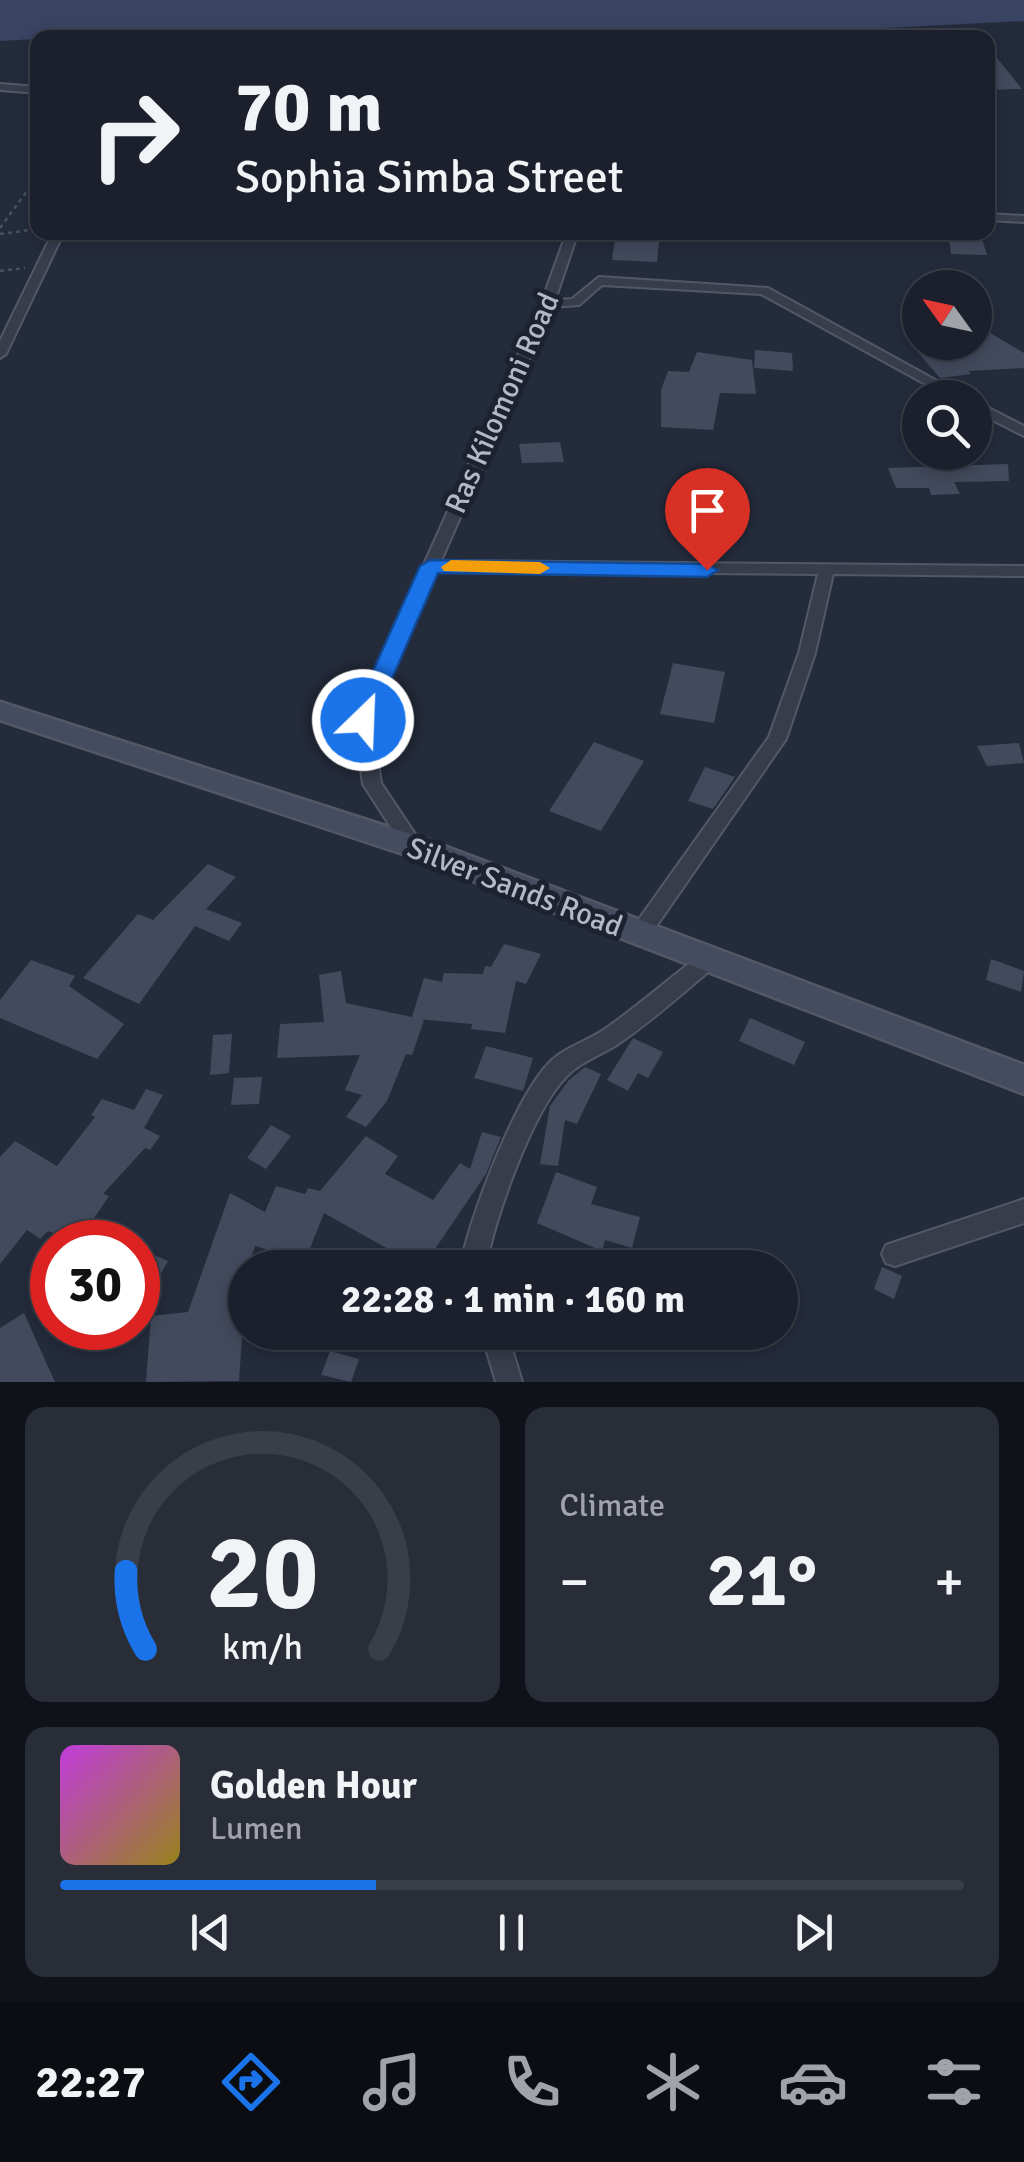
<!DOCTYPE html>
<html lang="en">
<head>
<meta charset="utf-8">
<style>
  :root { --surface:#1b202c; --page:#282d38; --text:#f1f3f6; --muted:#a0a3a9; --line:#393e48; --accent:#1a73e8 }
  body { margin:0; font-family:Signika,sans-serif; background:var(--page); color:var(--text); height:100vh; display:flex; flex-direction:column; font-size:38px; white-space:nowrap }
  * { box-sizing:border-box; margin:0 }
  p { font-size:32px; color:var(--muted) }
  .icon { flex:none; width:55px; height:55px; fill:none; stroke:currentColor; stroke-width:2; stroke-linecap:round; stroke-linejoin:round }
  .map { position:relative; height:1382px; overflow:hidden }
  .drawer { display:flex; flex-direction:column; gap:25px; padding:25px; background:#0f1218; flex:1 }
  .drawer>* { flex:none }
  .guide { position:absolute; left:30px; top:30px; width:965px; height:210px; border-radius:20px; box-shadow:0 5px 15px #0003,0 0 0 2px var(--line); background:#1b202c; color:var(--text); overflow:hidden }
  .needle { width:65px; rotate:303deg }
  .tools { position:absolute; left:902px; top:270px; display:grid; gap:20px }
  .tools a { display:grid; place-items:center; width:90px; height:90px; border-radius:50%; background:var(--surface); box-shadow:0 5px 15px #0003,0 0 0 2px var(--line); font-size:50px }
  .speed { position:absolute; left:30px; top:1220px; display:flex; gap:20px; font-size:50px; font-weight:700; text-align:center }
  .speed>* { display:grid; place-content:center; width:130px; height:130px; border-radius:50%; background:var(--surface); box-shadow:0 5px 15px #0003,0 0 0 2px var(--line); line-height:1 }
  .speed .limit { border:15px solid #d22; background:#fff; color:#111 }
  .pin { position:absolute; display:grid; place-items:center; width:85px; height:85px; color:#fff; margin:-102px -42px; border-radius:50% 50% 50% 0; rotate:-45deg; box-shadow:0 0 10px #0007 }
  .pin .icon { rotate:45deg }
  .me { position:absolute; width:110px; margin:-55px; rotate:24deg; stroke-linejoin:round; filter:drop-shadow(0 0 8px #0008) }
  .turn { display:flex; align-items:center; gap:35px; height:210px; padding:0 40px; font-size:45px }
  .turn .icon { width:130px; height:130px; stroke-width:2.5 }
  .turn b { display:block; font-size:70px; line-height:85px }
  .big { font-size:75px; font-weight:700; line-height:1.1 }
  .drawer .tile { flex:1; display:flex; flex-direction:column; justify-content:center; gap:15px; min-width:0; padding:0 35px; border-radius:20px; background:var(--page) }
  .drawer .dial { align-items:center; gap:0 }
  .dial svg { height:260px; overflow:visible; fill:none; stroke:var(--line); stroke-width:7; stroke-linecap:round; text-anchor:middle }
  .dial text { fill:var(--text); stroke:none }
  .song { display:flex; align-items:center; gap:30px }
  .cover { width:120px; height:120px; border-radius:15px; background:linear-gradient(135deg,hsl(290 70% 55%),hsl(50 70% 35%)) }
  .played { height:10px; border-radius:5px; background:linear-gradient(90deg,var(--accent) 35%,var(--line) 35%) }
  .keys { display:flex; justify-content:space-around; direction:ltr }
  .heat { display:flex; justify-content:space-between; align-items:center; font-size:55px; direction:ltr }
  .drawer .tiles { flex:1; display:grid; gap:25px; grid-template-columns:1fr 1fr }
  .tile:last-child { grid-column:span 2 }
  .trip { position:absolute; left:228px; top:1250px; width:570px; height:100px; border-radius:50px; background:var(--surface); box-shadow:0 5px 15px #0003,0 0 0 2px var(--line); font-weight:700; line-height:100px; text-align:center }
  .tab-bar { display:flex; height:160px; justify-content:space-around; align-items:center; background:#0b0d12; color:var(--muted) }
  .tab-bar .icon { width:70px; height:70px }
  .tab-bar .on { color:var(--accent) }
  .tab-bar b { font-size:45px; color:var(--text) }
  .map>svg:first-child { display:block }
</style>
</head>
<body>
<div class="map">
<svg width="1024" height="1382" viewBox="0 0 1024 1382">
  <rect width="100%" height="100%" fill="#242b3b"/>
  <!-- water -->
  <path fill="#394362" d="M0,0H1024V21L807,32L771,38H443L196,30L0,41Z"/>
  <!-- building -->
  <path fill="#434a5d" d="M988,47L1022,89L988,90Z
    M616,232H660L657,262L612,260Z
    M948,232H980L987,255L951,254Z
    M975,324L1024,353V368L968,371L971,374L940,378L916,350L934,342H975Z
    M755,350L792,353L793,371L754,368Z
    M697,352L752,360L756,394L720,393L713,430L661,427V390L668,371L689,372Z
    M560,442L564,462L522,463L519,444Z
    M1008,464L1009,481L954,482L960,494L931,495L929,488H896L888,468Z
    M673,663L725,672L714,723L660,714Z
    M594,742L644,761L601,831L549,811Z
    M1019,743L1024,763L987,766L977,746Z
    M705,767L735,777L713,809L688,801Z
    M208,864L236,877L206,909L242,923L229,941L195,926L139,1004L83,978L138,914L153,920Z
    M504,944L541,954L526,984L516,981L505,1033L471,1029L472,1024L416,1019L424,1020L412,1055L406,1054L387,1101L366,1127L346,1117L362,1095L345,1090L360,1055L277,1058L280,1024L324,1022L319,975L341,971L346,1003L412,1017L424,978L442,982L444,973L483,974L485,966L491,967Z
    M991,959L1024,971L1021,992L986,980Z
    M31,960L75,976L69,986L124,1024L97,1059L0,1018V1000Z
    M750,1018L805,1042L794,1065L739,1041Z
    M232,1034L229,1073L210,1075L213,1035Z
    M633,1038L663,1052L648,1078L638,1073L628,1091L607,1080Z
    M486,1046L533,1058L523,1091L474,1078Z
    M585,1067L601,1074L577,1124L565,1120L558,1166L540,1164L550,1106L569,1080Z
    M262,1077L259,1104L231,1105L234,1078Z
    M146,1089L163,1095L144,1128L160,1136L150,1150L145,1148L103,1194L109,1196L78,1242L48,1231L40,1239L27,1230L0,1264V1157L15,1141L57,1166L95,1117L91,1115L102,1099L134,1110Z
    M271,1125L291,1136L266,1169L247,1158Z
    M482,1132L501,1137L486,1174L422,1268L324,1213L305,1261L255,1246L234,1310L244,1309L239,1381L146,1382L151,1316L188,1312L230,1193L265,1212L276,1186L305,1194L308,1188L320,1191L366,1136L398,1156L385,1174L433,1200L460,1163L470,1169Z
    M556,1172L597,1187L591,1204L640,1217L632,1248L605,1240L602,1251L537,1223Z
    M138,1248L168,1261L138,1314Z
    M882,1267L902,1276L894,1299L874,1289Z
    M24,1313L55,1382H0V1328Z
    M330,1351L359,1359L351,1382L321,1375Z"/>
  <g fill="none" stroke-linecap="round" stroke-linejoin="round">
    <!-- street casing -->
    <g stroke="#535867" stroke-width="4">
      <path id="street" d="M0,84L38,87V93L0,90Z
        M988,214L1024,216V222L988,220Z
        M53,232H64L6,354L0,358V341Z
        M567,232H578L555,300L572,299L599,277L768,288L968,398H951L761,294L602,285L579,305L552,307L441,561L1024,566V576L833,574L815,653L786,739L646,941L639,943L632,941L629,935L632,929L769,737L799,653L818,574L437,571L372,720L381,783L423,846L420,851L413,854L406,851L363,784L354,720L541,304Z
        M975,401L1024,426V436L975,411Z
        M707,952L714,955L718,961L714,967C683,993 652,1021 618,1044C601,1055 580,1062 566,1077C533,1110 493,1221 486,1268H460C469,1218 515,1098 549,1063C563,1048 585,1042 602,1031C636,1008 667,980 700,955Z
        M1024,1199V1223L895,1266L886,1263L882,1254L886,1245Z
        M481,1332H507L522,1382H496Z"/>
    </g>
    <!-- secondary casing -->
    <g stroke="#535867" stroke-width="5">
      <path id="secondary" d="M0,702L423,838L1024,1065V1094L403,854L0,720Z"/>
    </g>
    <!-- path -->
    <path stroke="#44545a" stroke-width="2.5" stroke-dasharray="4 4" stroke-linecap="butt" d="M0,228L38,176
      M0,234L38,229
      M71,241L195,232
      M0,271L25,268"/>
    <!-- street -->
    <use href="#street" fill="#383d4c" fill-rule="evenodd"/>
    <!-- secondary -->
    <use href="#secondary" fill="#464c5f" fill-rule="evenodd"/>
  </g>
  <!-- route -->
  <path fill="#1a73e8" stroke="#114b97" stroke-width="2.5" d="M430,560L707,564L718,570L707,577L438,573L374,720L371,725H355L351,720L420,566Z"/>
  <!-- slow -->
  <path fill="#f59e0b" d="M451,560L540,562L550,568L540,574L444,571L441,567Z"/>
  <g text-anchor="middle" stroke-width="10" stroke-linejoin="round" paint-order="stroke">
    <!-- street labels -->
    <g font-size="30" fill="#b3b8c7" stroke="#1d2231">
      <text transform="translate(502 403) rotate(-66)" y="10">Ras Kilomoni Road</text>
      <text transform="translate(515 887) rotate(21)" y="10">Silver Sands Road</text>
    </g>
  </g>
</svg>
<div class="tools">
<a><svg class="needle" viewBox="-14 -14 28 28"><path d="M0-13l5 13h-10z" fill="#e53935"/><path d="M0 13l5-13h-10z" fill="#a0a3a9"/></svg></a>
<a><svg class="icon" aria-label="search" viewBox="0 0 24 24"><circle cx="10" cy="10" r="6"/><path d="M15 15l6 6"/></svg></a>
</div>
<div class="speed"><div class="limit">30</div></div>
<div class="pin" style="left:707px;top:570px;background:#d93025"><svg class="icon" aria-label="arrive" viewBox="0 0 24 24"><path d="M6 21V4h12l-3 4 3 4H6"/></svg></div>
<svg class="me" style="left:363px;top:720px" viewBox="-20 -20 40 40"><circle r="17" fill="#1a73e8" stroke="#fff" stroke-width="3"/><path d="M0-11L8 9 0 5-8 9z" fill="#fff"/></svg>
<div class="trip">22:28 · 1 min · 160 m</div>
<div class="guide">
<div class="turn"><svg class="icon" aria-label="right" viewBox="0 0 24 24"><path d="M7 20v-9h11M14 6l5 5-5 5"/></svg><div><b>70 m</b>Sophia Simba Street</div></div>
</div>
</div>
<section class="drawer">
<div class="tiles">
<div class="tile dial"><svg viewBox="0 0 100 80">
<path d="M14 69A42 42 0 1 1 86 69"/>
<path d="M14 69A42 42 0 0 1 8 45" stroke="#1a73e8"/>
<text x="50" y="56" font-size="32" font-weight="700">20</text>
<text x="50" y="72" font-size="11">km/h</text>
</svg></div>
<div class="tile"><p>Climate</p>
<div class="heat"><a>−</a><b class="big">21°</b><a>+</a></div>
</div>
<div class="tile">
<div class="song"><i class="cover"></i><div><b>Golden Hour</b><p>Lumen</p></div></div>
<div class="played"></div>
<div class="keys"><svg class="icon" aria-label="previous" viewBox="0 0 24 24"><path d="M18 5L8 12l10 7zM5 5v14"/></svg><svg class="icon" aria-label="pause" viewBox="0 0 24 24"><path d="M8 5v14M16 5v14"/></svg><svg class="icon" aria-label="next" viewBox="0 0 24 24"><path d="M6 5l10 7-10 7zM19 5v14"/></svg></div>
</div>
</div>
</section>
<nav class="tab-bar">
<b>22:27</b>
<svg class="icon on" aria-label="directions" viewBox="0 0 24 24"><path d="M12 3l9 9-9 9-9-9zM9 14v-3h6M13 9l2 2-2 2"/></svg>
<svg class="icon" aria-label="music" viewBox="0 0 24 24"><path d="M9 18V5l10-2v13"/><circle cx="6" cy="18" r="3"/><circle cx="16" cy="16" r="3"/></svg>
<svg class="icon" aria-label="phone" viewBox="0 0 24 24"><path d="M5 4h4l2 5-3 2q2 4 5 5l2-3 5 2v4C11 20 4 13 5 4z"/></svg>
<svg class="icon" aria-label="climate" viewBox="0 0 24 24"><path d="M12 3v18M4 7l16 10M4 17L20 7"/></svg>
<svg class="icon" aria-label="car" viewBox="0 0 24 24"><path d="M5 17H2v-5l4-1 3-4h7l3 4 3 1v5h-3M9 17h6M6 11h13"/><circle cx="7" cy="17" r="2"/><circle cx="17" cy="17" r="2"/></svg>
<svg class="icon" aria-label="filters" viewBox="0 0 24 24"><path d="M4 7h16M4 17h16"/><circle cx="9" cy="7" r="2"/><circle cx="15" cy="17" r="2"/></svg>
</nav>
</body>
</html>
